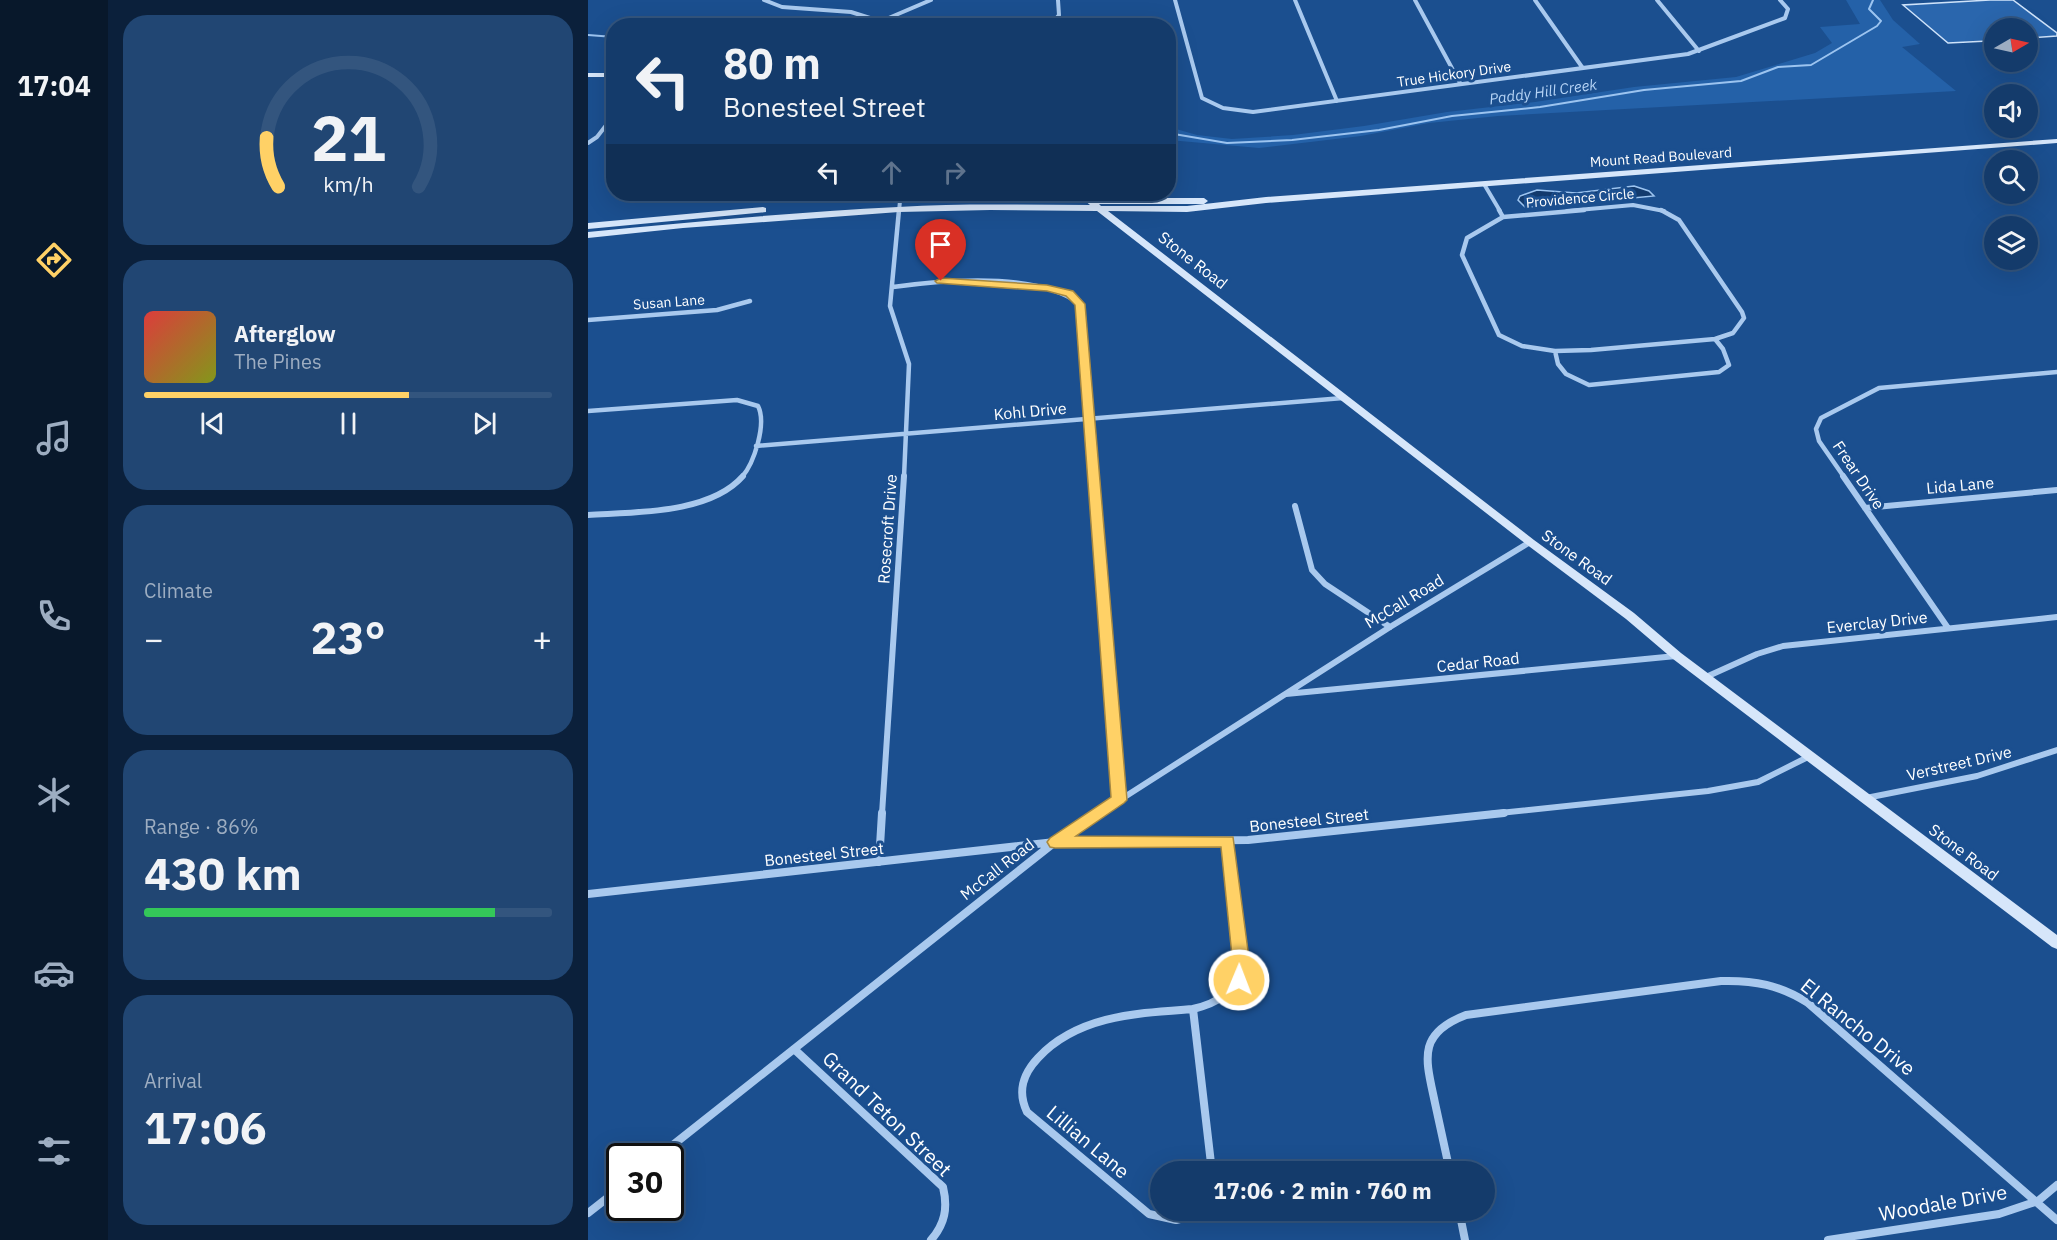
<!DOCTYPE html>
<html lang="en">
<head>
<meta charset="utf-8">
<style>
  :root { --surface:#143b6b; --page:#214673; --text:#f1f3f6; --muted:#9dadc1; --line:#33557e; --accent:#ffd166 }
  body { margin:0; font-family:"IBM Plex Sans",sans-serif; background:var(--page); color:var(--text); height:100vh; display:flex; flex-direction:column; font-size:22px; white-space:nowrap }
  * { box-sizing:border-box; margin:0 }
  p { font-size:20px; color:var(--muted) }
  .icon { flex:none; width:33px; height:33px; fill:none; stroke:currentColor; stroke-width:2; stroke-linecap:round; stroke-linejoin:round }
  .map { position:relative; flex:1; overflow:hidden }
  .panel { display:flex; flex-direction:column; gap:15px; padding:15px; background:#0b203b; width:480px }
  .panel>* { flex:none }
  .hud { position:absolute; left:18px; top:18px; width:570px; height:183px; border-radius:24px; box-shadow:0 6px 24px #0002,0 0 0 2px var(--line); background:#143b6b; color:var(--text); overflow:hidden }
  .needle { width:39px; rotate:81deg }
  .controls { position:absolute; left:1396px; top:18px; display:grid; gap:12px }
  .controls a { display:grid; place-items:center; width:54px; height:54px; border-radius:50%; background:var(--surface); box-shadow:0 6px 24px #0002,0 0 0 2px var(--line); font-size:30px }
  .speed { position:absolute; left:18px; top:1143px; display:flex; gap:12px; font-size:30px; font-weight:700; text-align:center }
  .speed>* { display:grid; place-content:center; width:78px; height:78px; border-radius:50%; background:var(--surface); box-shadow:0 6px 24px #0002,0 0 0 2px var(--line); line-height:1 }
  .speed .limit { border:3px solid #111; border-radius:9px; background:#fff; color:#111 }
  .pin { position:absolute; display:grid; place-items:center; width:51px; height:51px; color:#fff; margin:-62px -26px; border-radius:50% 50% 50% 0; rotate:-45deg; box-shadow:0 0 6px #0007 }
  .pin .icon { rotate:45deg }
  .me { position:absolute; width:66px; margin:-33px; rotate:1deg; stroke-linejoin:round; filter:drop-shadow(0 0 4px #0008) }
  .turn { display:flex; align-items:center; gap:21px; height:126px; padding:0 18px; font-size:27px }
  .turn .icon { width:78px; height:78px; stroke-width:2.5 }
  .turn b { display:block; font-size:42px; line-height:51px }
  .lanes { display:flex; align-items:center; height:57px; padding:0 18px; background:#0003; justify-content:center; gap:30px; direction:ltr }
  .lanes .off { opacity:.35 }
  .big { font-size:45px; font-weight:700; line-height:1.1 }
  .panel .widget { flex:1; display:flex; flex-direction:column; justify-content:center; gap:9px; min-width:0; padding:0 21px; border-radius:24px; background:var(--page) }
  .panel .dial { align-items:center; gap:0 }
  .dial svg { height:156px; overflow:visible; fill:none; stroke:var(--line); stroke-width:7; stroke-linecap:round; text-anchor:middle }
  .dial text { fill:var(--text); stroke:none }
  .song { display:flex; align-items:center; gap:18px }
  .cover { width:72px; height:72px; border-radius:9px; background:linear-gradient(135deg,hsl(0 70% 55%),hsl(70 70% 35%)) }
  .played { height:6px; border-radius:3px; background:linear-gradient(90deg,var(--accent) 65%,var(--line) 65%) }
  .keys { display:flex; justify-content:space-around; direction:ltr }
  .heat { display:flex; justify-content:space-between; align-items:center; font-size:33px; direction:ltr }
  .charge { height:9px; border-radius:4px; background:linear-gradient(90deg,#34c759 86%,var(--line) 0) }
  .trip { position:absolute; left:562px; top:1161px; width:345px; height:60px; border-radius:30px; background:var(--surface); box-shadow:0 6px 24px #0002,0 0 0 2px var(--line); font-weight:700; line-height:60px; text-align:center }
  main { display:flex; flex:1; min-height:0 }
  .menu { display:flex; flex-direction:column; width:108px; justify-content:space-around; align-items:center; background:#08182b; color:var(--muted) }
  .menu .icon { width:42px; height:42px }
  .menu .selected { color:var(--accent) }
  .menu b { font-size:27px; color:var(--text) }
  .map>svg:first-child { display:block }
</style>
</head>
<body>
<main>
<nav class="menu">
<b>17:04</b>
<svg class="icon selected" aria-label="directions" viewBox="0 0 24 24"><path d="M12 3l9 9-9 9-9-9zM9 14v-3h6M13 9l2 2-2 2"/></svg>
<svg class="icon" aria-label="music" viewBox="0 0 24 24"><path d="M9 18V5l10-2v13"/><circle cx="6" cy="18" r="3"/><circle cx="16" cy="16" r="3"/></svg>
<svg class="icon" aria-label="phone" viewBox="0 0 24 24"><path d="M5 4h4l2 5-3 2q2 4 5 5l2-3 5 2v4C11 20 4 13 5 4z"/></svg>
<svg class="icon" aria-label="climate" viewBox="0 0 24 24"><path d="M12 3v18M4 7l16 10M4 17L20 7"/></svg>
<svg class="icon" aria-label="car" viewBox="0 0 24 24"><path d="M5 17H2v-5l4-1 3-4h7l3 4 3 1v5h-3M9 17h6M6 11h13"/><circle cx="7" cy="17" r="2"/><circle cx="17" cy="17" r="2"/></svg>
<svg class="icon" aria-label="filters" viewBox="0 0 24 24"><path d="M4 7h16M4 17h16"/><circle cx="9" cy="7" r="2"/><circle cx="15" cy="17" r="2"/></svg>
</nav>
<section class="panel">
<div class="widget dial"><svg viewBox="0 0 100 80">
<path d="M14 69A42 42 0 1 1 86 69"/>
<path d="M14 69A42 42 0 0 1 8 44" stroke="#ffd166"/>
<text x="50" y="56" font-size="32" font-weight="700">21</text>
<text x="50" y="72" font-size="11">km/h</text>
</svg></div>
<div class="widget">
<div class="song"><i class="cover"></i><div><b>Afterglow</b><p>The Pines</p></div></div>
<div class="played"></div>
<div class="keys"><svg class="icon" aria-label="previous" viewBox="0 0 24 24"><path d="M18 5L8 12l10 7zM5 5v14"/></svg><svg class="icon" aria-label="pause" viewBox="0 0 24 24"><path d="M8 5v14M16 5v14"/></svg><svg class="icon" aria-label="next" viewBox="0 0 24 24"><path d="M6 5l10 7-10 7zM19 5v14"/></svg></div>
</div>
<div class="widget"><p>Climate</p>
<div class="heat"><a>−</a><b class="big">23°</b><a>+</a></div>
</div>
<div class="widget"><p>Range · 86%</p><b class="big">430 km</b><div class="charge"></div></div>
<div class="widget"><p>Arrival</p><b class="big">17:06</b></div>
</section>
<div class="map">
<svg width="1469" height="1240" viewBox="0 0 1469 1240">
  <rect width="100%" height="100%" fill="#1b4f8f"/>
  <!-- green -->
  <path fill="#2461a8" d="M1258,0H1292L1305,20L1332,44L1314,47L1368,91L910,116L841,123L773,136L671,148L581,140V127L609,135L644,139L705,135L776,126L859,112L947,102L1046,87L1148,77L1227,53L1244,43L1232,27L1272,24Z"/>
  <!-- water -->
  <path fill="#123a6d" stroke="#9cc4f0" stroke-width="1.5" d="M1046,186L1061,191L1066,196L1023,200L989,198L965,206L937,207L930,200L932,196L949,190L988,193Z"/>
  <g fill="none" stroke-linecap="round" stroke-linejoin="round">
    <!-- stream -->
    <path stroke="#9cc4f0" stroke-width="2" d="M0,35L26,37
      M580,133L639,143L704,140L791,130L864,116L952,107L1056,90L1153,81L1190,67L1223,65L1289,26L1293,21L1281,9L1285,0"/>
  </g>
  <!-- building -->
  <path fill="#2a66ad" stroke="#cfe3fa" stroke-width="1.5" d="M1402,0H1425L1469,33V36L1440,38V28H1407V47L1400,41L1360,43L1315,5Z"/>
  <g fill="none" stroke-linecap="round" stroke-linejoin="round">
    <!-- street-far3 -->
    <path stroke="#a9c9ee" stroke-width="4" d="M176,0L194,7L263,12L307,26
      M587,0L614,98L635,108L665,112L1100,54L1197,18L1200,9L1192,0
      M707,0L749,101
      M827,0L872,83
      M947,0L994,67
      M1069,0L1111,51
      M296,20L343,0
      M462,26L471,15L470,0
      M0,143L9,137L26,115
      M896,184L912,211
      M311,211L312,201
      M979,211L1045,205L1076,211"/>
    <!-- street-far2 -->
    <path stroke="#a9c9ee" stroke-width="4.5" d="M311,210L302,306L321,364L316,477
      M911,210L915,217
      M996,210L915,217L879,238L874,255L911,335L934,346L967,351L1003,350L1127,339L1145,333L1156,318L1154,312L1091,220L1073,210
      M305,287C357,280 449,272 492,304L506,477
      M0,320L129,310L162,301
      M967,351L970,364L978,374L1001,385L1131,372L1141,365L1135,349L1127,339
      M0,411L149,400L170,406C179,424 166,463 154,477
      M168,446L755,398
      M1256,477L1231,441L1228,429L1233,418L1291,388L1469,372"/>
    <!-- street-far1 -->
    <path stroke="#a9c9ee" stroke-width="6" d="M506,476L531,800
      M1255,476L1360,628
      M707,506L724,570L737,584L802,627
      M1277,508L1469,490
      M0,515C47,512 122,514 155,476
      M1118,677L1169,654L1195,646L1469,617
      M698,694L1088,656
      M1278,798L1389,776L1469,750
      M294,814L316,476
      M510,814L802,627L942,542
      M902,814L1120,791L1170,782L1222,756"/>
    <!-- street -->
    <path stroke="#a9c9ee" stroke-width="8" d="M291,862L294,813
      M0,894L467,842L660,840L916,813
      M605,1009C630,1003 646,993 653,967L640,841
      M206,1049L355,1187C360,1208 357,1224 343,1240
      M71,1156L467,842L513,813
      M862,1172C857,1149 852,1126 847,1103C838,1060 828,1034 878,1015L1133,981C1166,980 1192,985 1220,1003L1469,1220
      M614,1210L600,1217L588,1220L561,1214L439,1112C429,1091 435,1074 450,1058C490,1015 551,1013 605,1009L624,1172
      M871,1210L877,1240
      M0,1213L32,1188
      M1240,1240L1411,1214L1450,1201L1469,1185"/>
    <!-- secondary -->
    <path fill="#d6e6fa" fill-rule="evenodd" d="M0,73H26V77H0Z
      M1469,139V143L678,203L599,212L520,211L946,540L1046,613L1093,653L1469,935V949L1464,947L1085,659L1038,619L938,544L509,211L402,210L311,212L95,228L0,238V232C103,222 207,212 310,207C374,203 438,205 502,205L489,194H498L504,198H616L620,201L616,204H511L513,206H599L678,197Z
      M443,194H460L456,197L425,202L421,199Z
      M406,196L409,197V201L354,202L350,199L354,196Z
      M175,207L178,208V212L0,229V223Z"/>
  </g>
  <!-- route -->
  <path fill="#ffd166" stroke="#a68842" stroke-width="1.5" d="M353,278L459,285L485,291L497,304L539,800L536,803L488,836L645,837L662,966L657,984L651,986L645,984L642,980L645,966L633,847L467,848L462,847L459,842L462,838L523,797L487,305L478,296L459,291L349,283L347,281Z"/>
  <g text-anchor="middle" stroke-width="6" stroke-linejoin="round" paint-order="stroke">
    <!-- far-street labels -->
    <g font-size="14" fill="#fff" stroke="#1b4f8f">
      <text transform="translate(866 74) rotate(-8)" y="5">True Hickory Drive</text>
      <text transform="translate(1073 157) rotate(-4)" y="5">Mount Read Boulevard</text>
      <text transform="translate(992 198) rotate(-5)" y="5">Providence Circle</text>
      <text transform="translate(81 302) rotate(-4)" y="5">Susan Lane</text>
    </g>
    <!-- far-water labels -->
    <g font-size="15" font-style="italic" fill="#b5d3f5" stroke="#1b4f8f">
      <text transform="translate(955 92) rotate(-8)" y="5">Paddy Hill Creek</text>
    </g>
    <!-- street labels -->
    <g font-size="16" fill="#fff" stroke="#1b4f8f">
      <text transform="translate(605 260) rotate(38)" y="6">Stone Road</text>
      <text transform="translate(442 411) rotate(-5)" y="6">Kohl Drive</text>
      <text transform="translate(1271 475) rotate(56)" y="6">Frear Drive</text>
      <text transform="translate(1372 485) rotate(-5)" y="6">Lida Lane</text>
      <text transform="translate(299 529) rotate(-86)" y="6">Rosecroft Drive</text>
      <text transform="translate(989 557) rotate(36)" y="6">Stone Road</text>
      <text transform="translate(816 601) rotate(-31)" y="6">McCall Road</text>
      <text transform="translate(1289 622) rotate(-6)" y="6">Everclay Drive</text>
      <text transform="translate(890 662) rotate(-6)" y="6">Cedar Road</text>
      <text transform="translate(1371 763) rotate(-13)" y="6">Verstreet Drive</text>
      <text transform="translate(721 820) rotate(-6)" y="6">Bonesteel Street</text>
      <text transform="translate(1376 852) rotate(37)" y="6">Stone Road</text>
      <text transform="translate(236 854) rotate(-6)" y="6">Bonesteel Street</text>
      <text transform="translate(409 869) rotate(-38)" y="6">McCall Road</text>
    </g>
    <!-- near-street labels -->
    <g font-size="20" fill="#fff" stroke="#1b4f8f">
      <text transform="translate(1270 1027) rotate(39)" y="7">El Rancho Drive</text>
      <text transform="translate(299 1114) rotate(44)" y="7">Grand Teton Street</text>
      <text transform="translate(500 1142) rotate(40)" y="7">Lillian Lane</text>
      <text transform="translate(1355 1203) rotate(-10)" y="7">Woodale Drive</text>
    </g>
  </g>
</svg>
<div class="controls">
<a><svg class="needle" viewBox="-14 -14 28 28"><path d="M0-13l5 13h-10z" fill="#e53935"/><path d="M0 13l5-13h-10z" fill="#9dadc1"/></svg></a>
<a><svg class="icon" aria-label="sound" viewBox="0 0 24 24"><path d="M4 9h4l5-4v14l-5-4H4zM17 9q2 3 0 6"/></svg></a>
<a><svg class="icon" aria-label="search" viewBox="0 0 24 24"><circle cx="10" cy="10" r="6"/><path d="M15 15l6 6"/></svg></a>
<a><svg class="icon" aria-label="layers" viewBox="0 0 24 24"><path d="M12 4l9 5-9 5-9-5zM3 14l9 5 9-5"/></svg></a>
</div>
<div class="speed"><div class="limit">30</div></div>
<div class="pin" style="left:353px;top:281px;background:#d93025"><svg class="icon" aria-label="arrive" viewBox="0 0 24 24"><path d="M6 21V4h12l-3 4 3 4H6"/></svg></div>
<svg class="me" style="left:651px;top:980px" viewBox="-20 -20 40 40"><circle r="17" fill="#ffd166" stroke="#fff" stroke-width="3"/><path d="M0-11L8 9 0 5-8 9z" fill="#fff"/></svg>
<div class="trip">17:06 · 2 min · 760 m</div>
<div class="hud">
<div class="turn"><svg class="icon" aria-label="left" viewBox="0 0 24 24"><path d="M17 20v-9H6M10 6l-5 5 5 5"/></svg><div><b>80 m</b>Bonesteel Street</div></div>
<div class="lanes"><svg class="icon" aria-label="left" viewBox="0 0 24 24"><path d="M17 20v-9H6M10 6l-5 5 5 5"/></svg><svg class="icon off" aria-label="ahead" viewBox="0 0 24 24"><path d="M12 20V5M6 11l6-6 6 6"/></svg><svg class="icon off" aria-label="right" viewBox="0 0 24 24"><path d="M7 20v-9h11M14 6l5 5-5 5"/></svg></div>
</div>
</div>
</main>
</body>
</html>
